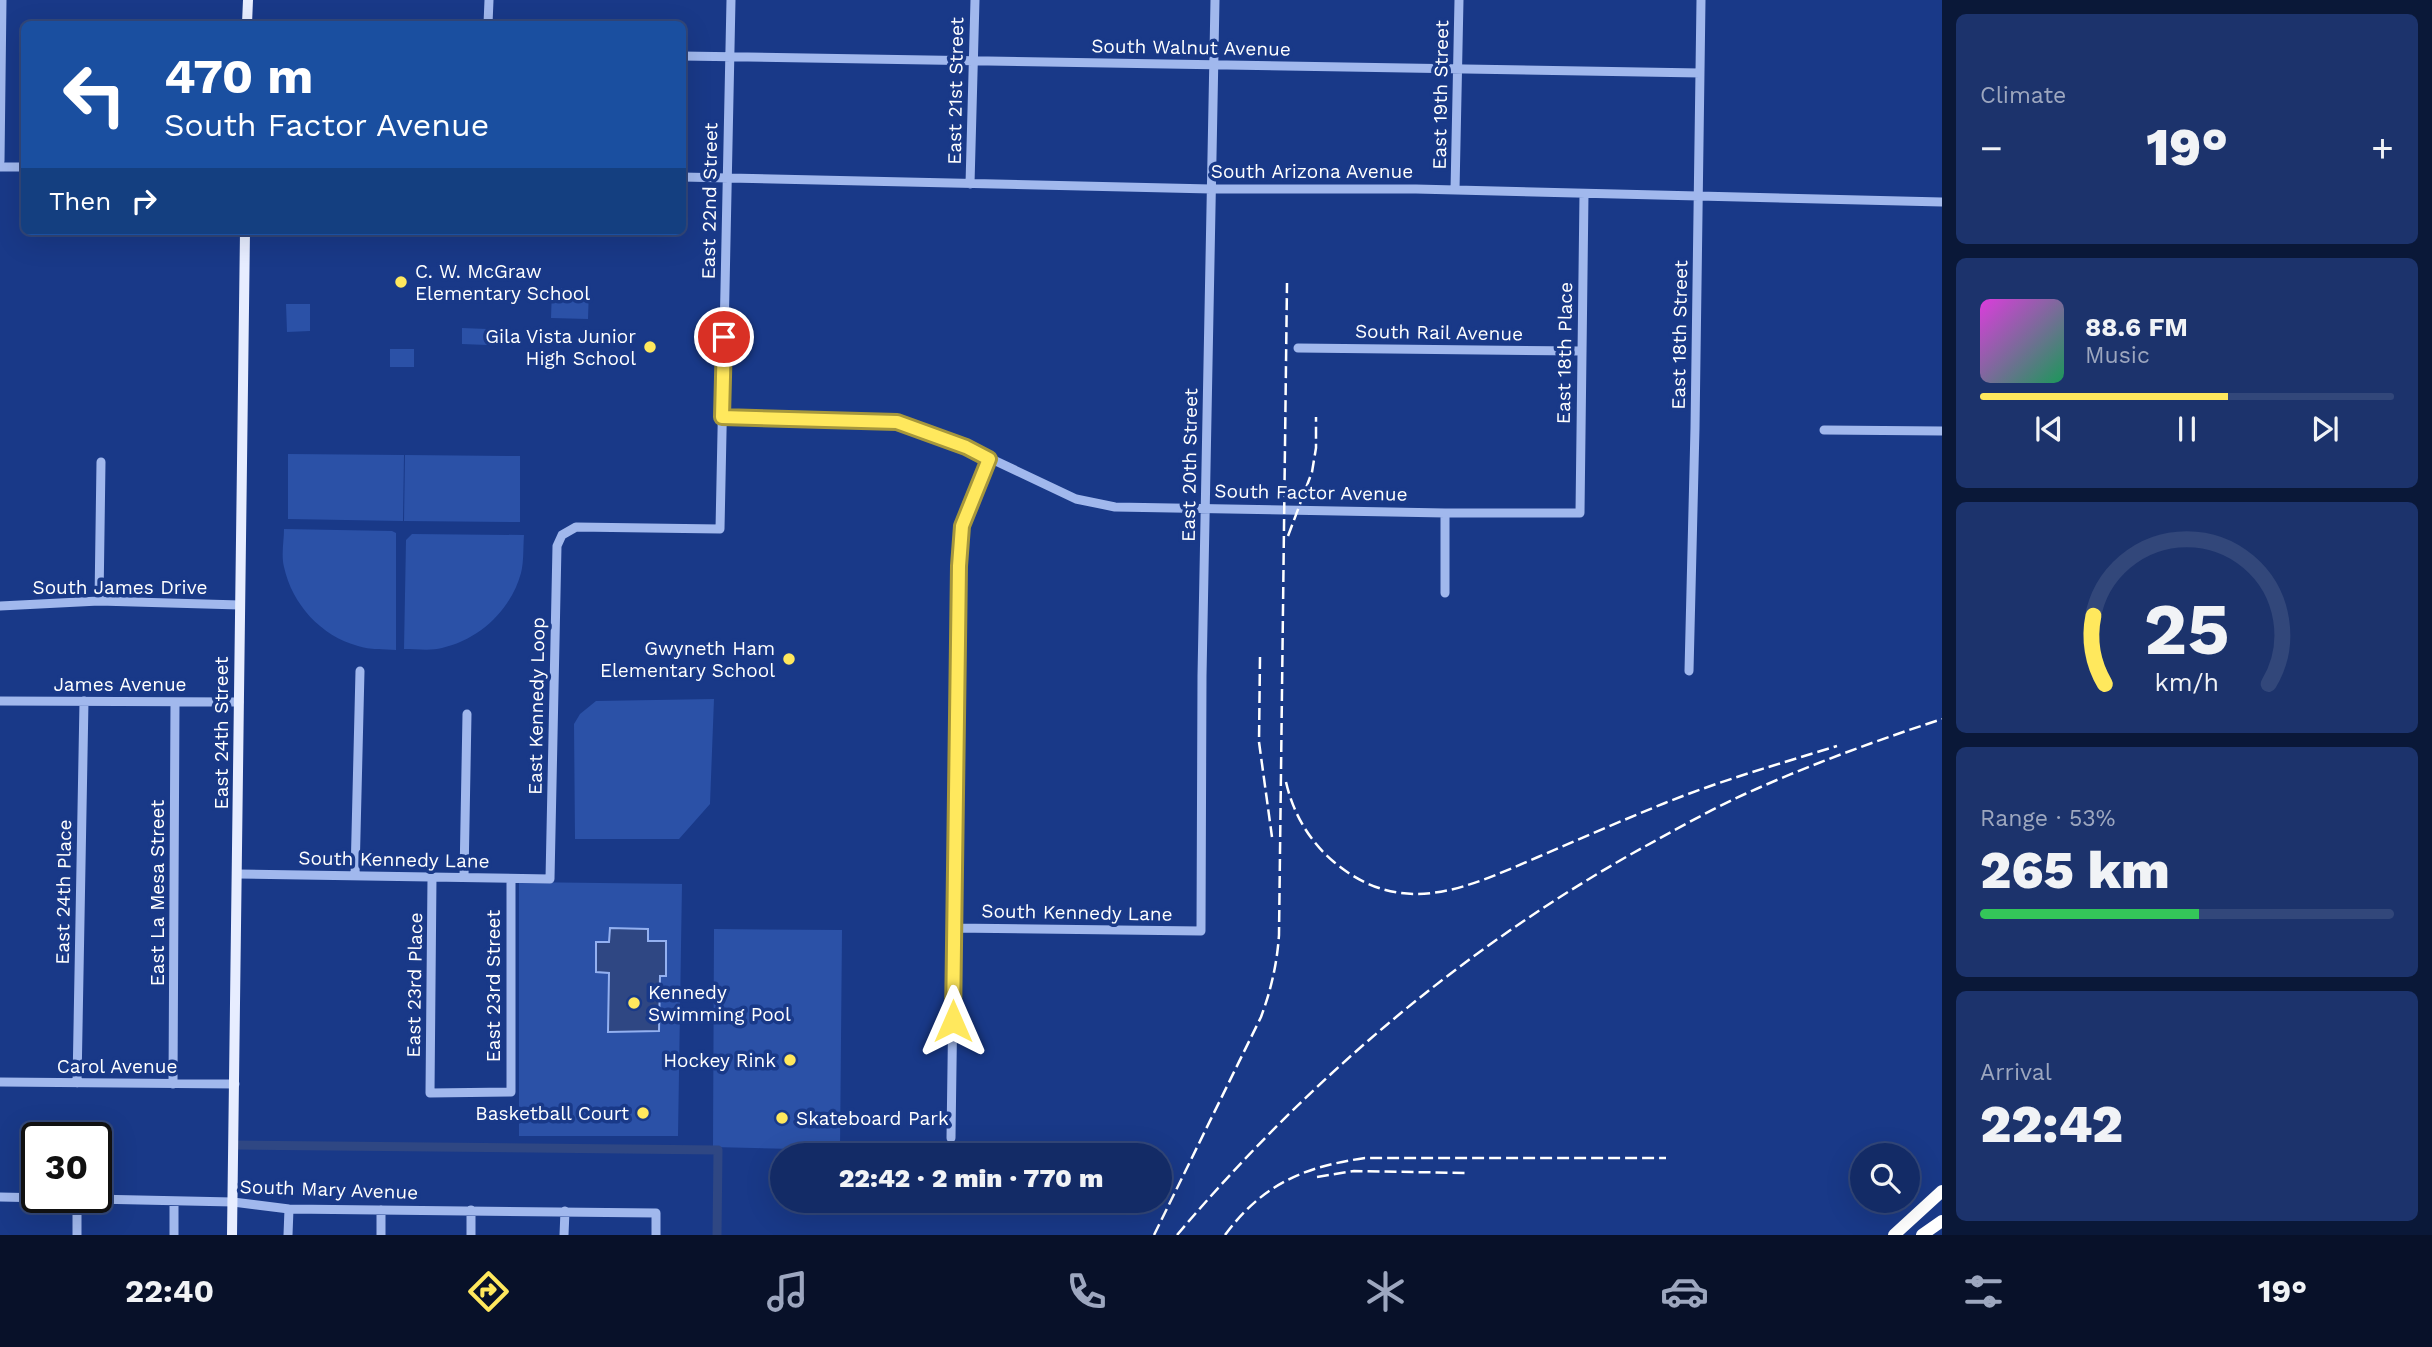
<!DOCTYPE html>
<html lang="en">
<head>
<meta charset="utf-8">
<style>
  :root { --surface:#132b66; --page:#1c336c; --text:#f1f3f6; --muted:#9da7bf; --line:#32477a; --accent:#ffe85d }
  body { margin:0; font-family:"Work Sans",sans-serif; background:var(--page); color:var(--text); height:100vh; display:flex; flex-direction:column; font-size:26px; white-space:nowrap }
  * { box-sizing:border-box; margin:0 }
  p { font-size:23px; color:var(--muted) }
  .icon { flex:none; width:38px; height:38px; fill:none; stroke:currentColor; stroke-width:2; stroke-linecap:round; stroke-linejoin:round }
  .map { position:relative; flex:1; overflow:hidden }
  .sheet { display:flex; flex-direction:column; gap:14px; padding:14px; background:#0a1838; width:490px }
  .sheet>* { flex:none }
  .guide { position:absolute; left:21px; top:21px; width:665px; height:214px; border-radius:10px; box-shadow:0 7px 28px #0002,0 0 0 2px var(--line); background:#1a4fa0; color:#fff; overflow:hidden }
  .buttons { position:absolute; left:1850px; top:1143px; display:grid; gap:14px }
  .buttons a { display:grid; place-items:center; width:70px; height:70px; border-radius:50%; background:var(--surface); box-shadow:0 7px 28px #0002,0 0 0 2px var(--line); font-size:35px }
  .speed { position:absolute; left:21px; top:1122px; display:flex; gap:14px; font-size:35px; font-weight:700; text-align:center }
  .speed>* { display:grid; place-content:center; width:91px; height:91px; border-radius:50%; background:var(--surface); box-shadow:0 7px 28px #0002,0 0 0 2px var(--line); line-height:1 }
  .speed .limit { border:4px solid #111; border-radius:10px; background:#fff; color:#111 }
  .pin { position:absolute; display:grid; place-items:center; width:60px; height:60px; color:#fff; margin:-30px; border:4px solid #fff; border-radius:50%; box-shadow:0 2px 7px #0007 }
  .me { position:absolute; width:77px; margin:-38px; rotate:0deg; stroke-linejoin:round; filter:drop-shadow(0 0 5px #0008) }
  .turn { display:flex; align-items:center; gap:24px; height:147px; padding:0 28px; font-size:32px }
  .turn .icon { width:91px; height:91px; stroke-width:2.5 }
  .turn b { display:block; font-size:49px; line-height:60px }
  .then { display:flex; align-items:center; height:66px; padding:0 28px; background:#0003; gap:14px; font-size:26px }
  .big { font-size:52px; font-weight:800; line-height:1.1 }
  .sheet .widget { flex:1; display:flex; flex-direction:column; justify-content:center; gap:10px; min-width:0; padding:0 24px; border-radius:10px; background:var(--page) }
  .sheet .dial { align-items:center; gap:0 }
  .dial svg { height:182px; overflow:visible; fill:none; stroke:var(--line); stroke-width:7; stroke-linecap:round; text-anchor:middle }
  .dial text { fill:var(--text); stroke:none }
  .song { display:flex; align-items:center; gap:21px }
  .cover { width:84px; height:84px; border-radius:10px; background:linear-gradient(135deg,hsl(300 70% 55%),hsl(150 70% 35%)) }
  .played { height:7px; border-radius:4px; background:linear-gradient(90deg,var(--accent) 60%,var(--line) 60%) }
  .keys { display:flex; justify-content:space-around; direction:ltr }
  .heat { display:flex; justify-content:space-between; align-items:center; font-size:38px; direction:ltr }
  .charge { height:10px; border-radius:5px; background:linear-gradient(90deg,#34c759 53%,var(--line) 0) }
  .trip { position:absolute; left:770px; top:1143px; width:402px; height:70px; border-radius:35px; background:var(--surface); box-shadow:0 7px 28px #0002,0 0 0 2px var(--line); font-weight:800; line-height:70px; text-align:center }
  .tab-bar { display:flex; height:112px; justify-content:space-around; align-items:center; background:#081129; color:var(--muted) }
  .tab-bar .icon { width:49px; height:49px }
  .tab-bar .on { color:var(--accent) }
  .tab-bar b { font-size:32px; color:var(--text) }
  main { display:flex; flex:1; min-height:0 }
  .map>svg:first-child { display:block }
</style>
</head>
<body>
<main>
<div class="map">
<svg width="1942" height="1235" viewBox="0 0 1942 1235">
  <rect width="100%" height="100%" fill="#193988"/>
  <!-- green -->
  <path fill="#2b51a7" d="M552,288L589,289L588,319L551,318Z
    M286,304H310V331L287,332Z
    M462,328L487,329V345L462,344Z
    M390,349H414V367H390Z
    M288,454L404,455L403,521L288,519Z
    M405,455L520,456V522L404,521Z
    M284,529L392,531L396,533V650C384,649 370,650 358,646C321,636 292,604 284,567C281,555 284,541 284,529Z
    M412,534L524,535C523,547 524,562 521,573C511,610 479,640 442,648C431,651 416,649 404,649L406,540Z
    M714,699L710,804L679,839H575L574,724L580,714L596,701Z
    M519,882L682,884L678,1136H519Z
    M714,929L842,930L840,1150L713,1147Z"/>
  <!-- water -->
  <path fill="#2f4783" stroke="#93b0f0" stroke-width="2" d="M610,928L648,929V941H666V976H660L659,1031L608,1032L609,973L596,972V942H609Z"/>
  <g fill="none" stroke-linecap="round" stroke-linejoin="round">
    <!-- canal -->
    <path stroke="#2f4783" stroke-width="9" d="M234,1145L718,1150L717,1235"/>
    <!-- minor -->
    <path stroke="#a1b8ed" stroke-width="9" d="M488,24L489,0
      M682,56L1700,73
      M0,161L2,0
      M0,167H24
      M682,177L1211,189H1416L1942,202
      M970,184L975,0
      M1455,190L1459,0
      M1298,348L1581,351
      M722,417L897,422L966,447L1076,499L1115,507L1445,513H1580L1584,194
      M1824,430L1942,431
      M1445,593V513
      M99,601L101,462
      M0,606L99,601L240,605
      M1689,671L1695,428L1701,0
      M0,701L239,702
      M238,874L550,879L557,546L562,535L576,527L720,529L731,0
      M355,875L360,671
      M432,877L430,1093L511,1092V879
      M464,877L467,714
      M953,928L1201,931L1202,676L1215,0
      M0,1082L235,1084
      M77,1083L84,701
      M173,1084L175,702
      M951,1138L959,566L962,526L989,459
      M0,1197L233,1202L289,1209L656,1213V1235
      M77,1235V1198
      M174,1235V1201
      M288,1235L289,1209
      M381,1235V1210
      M471,1235V1210
      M564,1235L565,1211"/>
    <!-- major -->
    <path stroke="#e7edff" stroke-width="10" d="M247,24L248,0
      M232,1235L245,231"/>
    <!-- highway -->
    <path stroke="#fff" stroke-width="12" d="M1894,1235L1942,1191
      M1922,1235L1942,1221"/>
    <!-- rail -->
    <path stroke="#fff" stroke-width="2.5" stroke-dasharray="12 5" stroke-linecap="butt" d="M1288,536L1312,472L1316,448V417
      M1260,657L1259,742L1272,837
      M1286,782C1293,813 1309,841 1334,862C1403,920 1468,887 1538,857C1580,839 1623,820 1665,803C1722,780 1779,764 1837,746
      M1317,1177L1354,1171L1467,1173
      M1154,1235L1261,1017C1271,990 1277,964 1279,935L1287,283
      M1177,1235C1309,1079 1463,948 1642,848C1675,830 1710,810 1745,794C1809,765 1875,741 1942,719
      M1225,1235C1263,1184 1303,1167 1365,1158H1666"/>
  </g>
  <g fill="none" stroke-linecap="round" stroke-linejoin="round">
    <!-- route casing -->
    <g stroke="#a6973c" stroke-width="18">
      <path id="route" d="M724,337L722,417L897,422L966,447L989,459L962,526L959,566L953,1021"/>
    </g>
    <!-- route -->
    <use href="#route" stroke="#ffe85d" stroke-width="12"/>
  </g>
  <!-- markers -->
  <g fill="#ffe85d" stroke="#193988" stroke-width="2.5">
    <circle cx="401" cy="282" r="7"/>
    <circle cx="650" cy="347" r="7"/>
    <circle cx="789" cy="659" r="7"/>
    <circle cx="634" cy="1003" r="7"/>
    <circle cx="790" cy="1060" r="7"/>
    <circle cx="643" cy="1113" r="7"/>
    <circle cx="782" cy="1118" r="7"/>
  </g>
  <g text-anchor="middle" stroke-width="7" stroke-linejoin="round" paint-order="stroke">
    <!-- street labels -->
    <g font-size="19" fill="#fff" stroke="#193988">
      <text transform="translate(1191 47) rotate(1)" y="7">South Walnut Avenue</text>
      <text transform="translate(955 91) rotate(-89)" y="7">East 21st Street</text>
      <text transform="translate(1440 95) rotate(-89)" y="7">East 19th Street</text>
      <text x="1312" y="178">South Arizona Avenue</text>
      <text transform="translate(709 201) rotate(-89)" y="7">East 22nd Street</text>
      <text transform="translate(1439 332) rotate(1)" y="7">South Rail Avenue</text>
      <text transform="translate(1679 335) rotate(-89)" y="7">East 18th Street</text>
      <text transform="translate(1564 353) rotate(-89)" y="7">East 18th Place</text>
      <text transform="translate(1189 465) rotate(-89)" y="7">East 20th Street</text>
      <text transform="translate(1311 492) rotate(1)" y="7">South Factor Avenue</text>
      <text x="120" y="594">South James Drive</text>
      <text x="120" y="691">James Avenue</text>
      <text transform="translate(536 706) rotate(-89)" y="7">East Kennedy Loop</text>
      <text transform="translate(221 733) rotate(-90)" y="7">East 24th Street</text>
      <text transform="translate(394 859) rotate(1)" y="7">South Kennedy Lane</text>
      <text transform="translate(63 892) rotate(-89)" y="7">East 24th Place</text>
      <text transform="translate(157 893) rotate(-90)" y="7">East La Mesa Street</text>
      <text transform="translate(1077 912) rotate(1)" y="7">South Kennedy Lane</text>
      <text transform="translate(414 985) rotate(-89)" y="7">East 23rd Place</text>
      <text transform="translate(493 986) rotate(-90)" y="7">East 23rd Street</text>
      <text x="117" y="1073">Carol Avenue</text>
      <text transform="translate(329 1189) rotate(2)" y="7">South Mary Avenue</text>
    </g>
    <!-- poi labels -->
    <g font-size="19" fill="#fff" stroke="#193988" text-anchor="end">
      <text x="415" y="278" text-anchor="start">C. W. McGraw<tspan x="415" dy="22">Elementary School</tspan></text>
      <text x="636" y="343">Gila Vista Junior<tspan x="636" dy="22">High School</tspan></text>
      <text x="775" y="655">Gwyneth Ham<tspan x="775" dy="22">Elementary School</tspan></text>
      <text x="648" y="999" text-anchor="start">Kennedy<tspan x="648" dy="22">Swimming Pool</tspan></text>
      <text x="776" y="1067">Hockey Rink</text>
      <text x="629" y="1120">Basketball Court</text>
      <text x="796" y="1125" text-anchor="start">Skateboard Park</text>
    </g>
  </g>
</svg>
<div class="buttons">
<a><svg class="icon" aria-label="search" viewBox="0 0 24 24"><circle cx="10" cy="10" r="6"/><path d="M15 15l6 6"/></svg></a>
</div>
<div class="speed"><div class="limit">30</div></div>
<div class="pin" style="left:724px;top:337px;background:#d93025"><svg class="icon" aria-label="arrive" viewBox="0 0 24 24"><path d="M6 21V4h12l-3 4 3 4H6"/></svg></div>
<svg class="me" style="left:953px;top:1021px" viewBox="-20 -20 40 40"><path d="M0-17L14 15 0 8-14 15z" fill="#ffe85d" stroke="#fff" stroke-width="4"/></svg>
<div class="trip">22:42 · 2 min · 770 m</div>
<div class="guide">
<div class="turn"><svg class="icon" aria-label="left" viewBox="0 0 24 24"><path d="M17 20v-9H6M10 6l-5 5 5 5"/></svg><div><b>470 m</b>South Factor Avenue</div></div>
<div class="then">Then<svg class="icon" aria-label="right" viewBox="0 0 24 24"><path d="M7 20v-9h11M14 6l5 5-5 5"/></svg></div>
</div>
</div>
<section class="sheet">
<div class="widget"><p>Climate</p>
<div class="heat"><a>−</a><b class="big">19°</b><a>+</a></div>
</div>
<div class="widget">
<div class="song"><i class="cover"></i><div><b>88.6 FM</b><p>Music</p></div></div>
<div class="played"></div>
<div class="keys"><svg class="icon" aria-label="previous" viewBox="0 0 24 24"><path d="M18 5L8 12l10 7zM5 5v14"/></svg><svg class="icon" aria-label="pause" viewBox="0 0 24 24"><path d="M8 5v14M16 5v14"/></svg><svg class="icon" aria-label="next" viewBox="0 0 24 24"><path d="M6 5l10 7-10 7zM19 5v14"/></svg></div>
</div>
<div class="widget dial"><svg viewBox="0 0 100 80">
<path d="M14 69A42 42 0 1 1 86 69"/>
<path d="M14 69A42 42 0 0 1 9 39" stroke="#ffe85d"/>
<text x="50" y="56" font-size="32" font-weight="700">25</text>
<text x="50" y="72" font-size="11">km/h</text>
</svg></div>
<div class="widget"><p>Range · 53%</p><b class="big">265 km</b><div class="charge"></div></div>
<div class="widget"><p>Arrival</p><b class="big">22:42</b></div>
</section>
</main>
<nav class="tab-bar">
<b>22:40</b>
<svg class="icon on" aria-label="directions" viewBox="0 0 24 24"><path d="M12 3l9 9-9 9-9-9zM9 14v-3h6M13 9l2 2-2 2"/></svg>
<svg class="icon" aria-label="music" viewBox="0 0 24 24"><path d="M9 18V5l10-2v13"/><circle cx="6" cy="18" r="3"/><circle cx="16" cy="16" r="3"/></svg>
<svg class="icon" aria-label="phone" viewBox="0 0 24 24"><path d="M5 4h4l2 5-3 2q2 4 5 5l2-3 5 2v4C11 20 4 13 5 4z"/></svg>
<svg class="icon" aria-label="climate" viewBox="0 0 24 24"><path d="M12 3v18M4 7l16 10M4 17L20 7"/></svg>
<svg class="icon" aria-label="car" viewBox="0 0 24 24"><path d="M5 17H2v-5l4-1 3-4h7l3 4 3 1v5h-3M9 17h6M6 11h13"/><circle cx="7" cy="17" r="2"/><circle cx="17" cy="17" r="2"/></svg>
<svg class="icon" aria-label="filters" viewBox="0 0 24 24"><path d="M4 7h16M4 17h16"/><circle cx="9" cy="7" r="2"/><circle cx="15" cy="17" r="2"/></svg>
<b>19°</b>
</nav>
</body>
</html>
